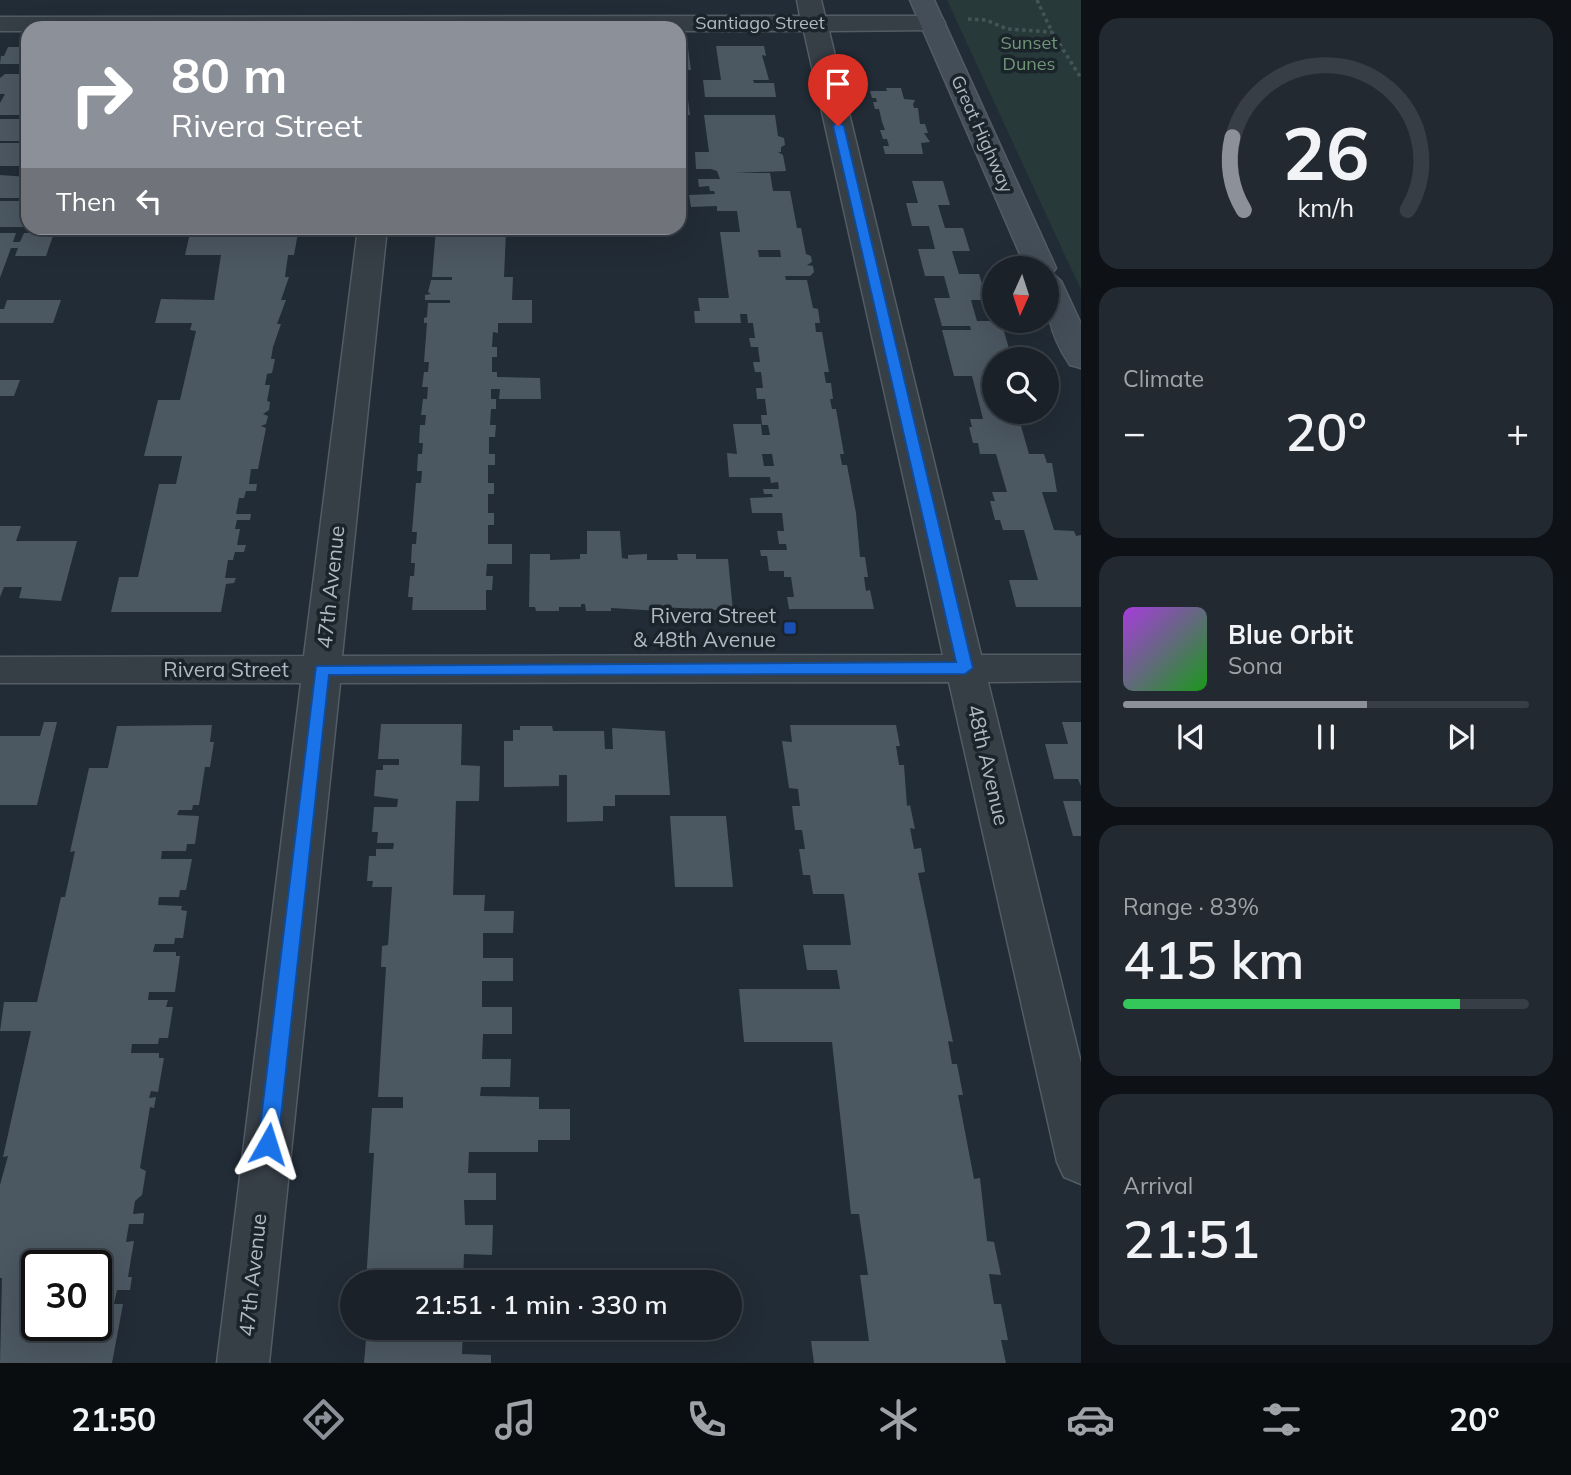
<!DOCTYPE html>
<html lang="en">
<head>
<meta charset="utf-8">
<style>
  :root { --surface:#1a2128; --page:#232930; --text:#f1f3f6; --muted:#9fa3a8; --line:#383e45; --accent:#8c9099 }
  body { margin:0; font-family:Mulish,sans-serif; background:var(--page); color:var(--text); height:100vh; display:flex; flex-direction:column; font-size:26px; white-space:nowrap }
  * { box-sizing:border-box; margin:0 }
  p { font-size:23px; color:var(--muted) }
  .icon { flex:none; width:38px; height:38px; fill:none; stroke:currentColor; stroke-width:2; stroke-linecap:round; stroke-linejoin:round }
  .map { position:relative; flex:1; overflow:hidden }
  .side { display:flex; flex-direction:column; gap:18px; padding:18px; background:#0e1216; width:490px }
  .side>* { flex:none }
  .hud { position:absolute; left:21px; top:21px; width:665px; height:214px; border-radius:21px; box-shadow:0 7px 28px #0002,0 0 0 2px var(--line); background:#8c9099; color:#fff; overflow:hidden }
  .needle { width:46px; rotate:183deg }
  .controls { position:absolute; left:982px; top:256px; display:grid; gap:14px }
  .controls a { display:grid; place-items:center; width:77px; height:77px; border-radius:50%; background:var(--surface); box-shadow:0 7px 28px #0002,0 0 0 2px var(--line); font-size:35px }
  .speed { position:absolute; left:21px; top:1250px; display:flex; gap:14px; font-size:35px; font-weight:700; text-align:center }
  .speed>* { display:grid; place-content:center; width:91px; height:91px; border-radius:50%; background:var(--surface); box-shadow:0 7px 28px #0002,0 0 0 2px var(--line); line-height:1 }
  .speed .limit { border:4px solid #111; border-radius:10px; background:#fff; color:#111 }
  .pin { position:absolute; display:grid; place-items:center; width:60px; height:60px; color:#fff; margin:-72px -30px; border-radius:50% 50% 50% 0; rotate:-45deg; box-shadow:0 0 7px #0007 }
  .pin .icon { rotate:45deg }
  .me { position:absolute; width:77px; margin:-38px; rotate:6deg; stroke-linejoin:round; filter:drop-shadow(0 0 5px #0008) }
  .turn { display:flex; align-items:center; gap:24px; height:147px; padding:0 35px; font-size:32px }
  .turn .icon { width:91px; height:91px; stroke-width:2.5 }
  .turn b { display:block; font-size:49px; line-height:60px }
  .then { display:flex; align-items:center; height:66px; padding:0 35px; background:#0003; gap:14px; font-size:26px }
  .big { font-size:52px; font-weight:600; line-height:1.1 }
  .side .tile { flex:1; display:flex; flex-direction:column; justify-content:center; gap:10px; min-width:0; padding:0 24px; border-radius:21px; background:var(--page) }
  .side .dial { align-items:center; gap:0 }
  .dial svg { height:182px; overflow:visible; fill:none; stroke:var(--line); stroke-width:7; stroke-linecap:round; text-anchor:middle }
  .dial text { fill:var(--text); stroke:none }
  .song { display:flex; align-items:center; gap:21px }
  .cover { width:84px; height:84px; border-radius:10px; background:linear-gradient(135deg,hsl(280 70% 55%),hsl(120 70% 35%)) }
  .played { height:7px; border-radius:4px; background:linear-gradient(90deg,var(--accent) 60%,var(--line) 60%) }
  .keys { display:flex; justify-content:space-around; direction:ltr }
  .heat { display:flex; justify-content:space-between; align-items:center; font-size:38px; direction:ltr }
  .charge { height:10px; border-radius:5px; background:linear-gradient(90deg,#34c759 83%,var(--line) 0) }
  .trip { position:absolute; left:340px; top:1270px; width:402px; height:70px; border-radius:35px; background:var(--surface); box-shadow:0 7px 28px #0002,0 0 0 2px var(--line); font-weight:600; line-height:70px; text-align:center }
  .menu { display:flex; height:112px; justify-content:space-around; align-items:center; background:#0a0d10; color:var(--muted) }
  .menu .icon { width:49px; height:49px }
  .menu .current { color:var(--accent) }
  .menu b { font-size:32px; color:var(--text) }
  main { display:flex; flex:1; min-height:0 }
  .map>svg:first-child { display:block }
</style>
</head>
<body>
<main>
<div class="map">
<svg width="1081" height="1363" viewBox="0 0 1081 1363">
  <rect width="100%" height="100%" fill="#222c36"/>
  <!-- green -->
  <path fill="#273a39" d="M947,0H1081V290Z"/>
  <!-- building -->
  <path fill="#4b5761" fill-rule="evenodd" d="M716,46H764L766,56L762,55L769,80H753L754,83H774L776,97H705L703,80H721Z
    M8,47H28V64H0L1,56H4Z
    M679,48H688L691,70L679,69Z
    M28,69V115H0V103L5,94H0V78L5,74H26Z
    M886,88H901L904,99L915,100L913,104L914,108H918L920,124H925L928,133H924L930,142L921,143L923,154H885L883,146H889L887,139H883L880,130H885L882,122L879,109H875L873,102H877L876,98H872L870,91H887Z
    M679,100H688L690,115H679Z
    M704,115H775L778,136L784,138L785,145L781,147V152H778L783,155L786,171L734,173H770L773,191H790L797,228H801L806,254L811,256L812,262L807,265L813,266L814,272L810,276H785L786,280H807L813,308L818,309L820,323H815L816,332H822L829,372H824L826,383H831L833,399H830L832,409H836L844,454H840L842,465H847L856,513L860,557H865L868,577H864L866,591L870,590L874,609H789L787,597H794L791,577H784V571H769L767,556H761L760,550H787L786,544H779L777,531H784L782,513H752L750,498L773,497L772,494H764L763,489H779L778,482L771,483L770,477H729L727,453L737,454L733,424H761L762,435H770L768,425H762L761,415H767L765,399H757L756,388H763L761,372H755L753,362H760L758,347H751L749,338H755L753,323H748L747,314H740L741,323H695L694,311H700L698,298H729L720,232H740L737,211H717V206L691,207L689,195L715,194L714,191H710L709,186L699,187L698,179H720L717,171L711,169H696L695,152H709ZM758,250H780L781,257H759ZM762,454H772L774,466H764Z
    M0,119H28V141H0Z
    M0,143H28V166H0Z
    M0,175L28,177V198H0Z
    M912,181H943L950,205H938L945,228H963L970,251H952L959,274H979L987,300H971L977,321H1001L1012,359H994V411H1027L1030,419H1019L1029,454H1044L1047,463H1052L1057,492H1042L1054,530L1074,531L1076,536L1081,535V607H1016L1009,580H1038L1024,530H1003L1000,520H995L990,501H995L992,492H1007L996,454H980L978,443H973L969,427H972L970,419H983L972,376H954L942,330H971L970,326H942L934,298H950L944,276H925L918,249H935L929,226H912L906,203H918Z
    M0,201H28V227H0Z
    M226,228H293L292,233H298L294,255H288L285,277H289L281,300H286L277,324H281L273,347L271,359H275L272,373L267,374L265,385H270L267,401L270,402L269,410L263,414L268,416L266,424L261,426L266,428L258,469H251L249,484H257L256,491H246L244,498H239L236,514H251L250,520H237L235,529H240L237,545H246L244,552H235L233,560H228L225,578H236L234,583L226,584L221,612H111L119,577H138L159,484H176L182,456H144L158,400H180L196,331L190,330L192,323H155L161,299L214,300L221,255H185L190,233H225Z
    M436,228H499V232H506L504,277H513L512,300H532V323H498V333L493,332L492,347H497V357H492V372H497V377L540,378L541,399H499L500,389H491V399H496V409H491L490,425H496L495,437H489V454H495V465H488V483H494V494H488V513H494V525H488V544H512V564H487L486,576H493L492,590H486V610H412L413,597H408L410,576H414L415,563H411L412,544H416L417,532H412L416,483H421L422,471H417L418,454H422L423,443H419L420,425H425L426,415H421L423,399H427L428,387H422L424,372H428L429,362H424L427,323H424V318L427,317L428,303H450V300H425V295L431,294L428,292L431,280H452V277H432ZM465,232H486V237H464Z
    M0,233H16L13,242H20L24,233H54L46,256H15L18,248H11L0,278Z
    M7,300H61L53,323H0V309H4Z
    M0,380H20L14,396H0Z
    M0,526H21L16,541H77L61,601L19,598L22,587H4L0,597Z
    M587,531H620L622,558L628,559V555L647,554V560H678L677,554H696V559H728L733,611L661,607V611L611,608V611H586L585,604H581V607H559V611H536L535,607H529L530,554H550V560L580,559V554H587Z
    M44,722H57L37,805H0V736H40Z
    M1062,722H1081V786L1078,779H1054L1045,744H1068Z
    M381,724H462L461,765L480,766L479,801H456L453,895H485L484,911H514L513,933H483V958H513V981H482V1007H512V1034H483L482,1059H511L510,1087H481L480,1096L539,1097V1109H570V1140H538V1152H469L468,1173H496V1200H464L465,1225H493L492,1255L464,1254L463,1283H366L374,1153H369L372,1108H403V1097H378L386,967H381L382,946L388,945L392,887H372L373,881H367L369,856H376V849H393L394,843H377L378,832H372L374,807H397L398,799L374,796L376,770H383V765H399V759H378Z
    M212,725L210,742H214L210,767H205L199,805H193L192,810H179L177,815L199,816L195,844H187L186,851H162L161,859H192L186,890H180L179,897H159L158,905L182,906L181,910L187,911L183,938H175L174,944H155L153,952H176V956H180L175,992H149L148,1000H168L166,1007H173L168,1038H159L158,1044H132L131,1053H159V1058H164L158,1092L151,1091L149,1098L156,1097L154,1108L150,1107L140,1168L146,1171L142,1195L135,1201L133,1214L144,1213L143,1224H129L126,1242L134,1241L128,1277H132L130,1290H117L114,1304H123L112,1363H0L2,1278H0V1185L8,1156L3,1157L31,1031H0L4,1002H37L61,897H65L75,851L70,852L89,768H108L117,726ZM37,1265H96V1325H37Z
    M790,725H896L900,746H896L899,765H904L907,806L910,805L915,829L910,828L914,849L921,848L925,872L918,873L953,1042L948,1041L952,1064H957L963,1095H958L974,1179L980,1178L987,1241L994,1242L1001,1275L989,1274L994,1304H1001L1008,1340H1001L1006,1363H814L811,1341H869L860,1275H868L859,1214H851L832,1042H744L739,989H840L837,970H807L803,945H851L844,894H813L810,875H803L799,849H805L802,830H795L792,806H800L798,789L789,788L782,741L792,742Z
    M520,726H552L553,731H604L605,749H613L612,728L665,731L670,795H615V806H603V821L567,822V775H559V786L504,787V741H513V730H520Z
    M1063,801H1081V836H1073Z
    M670,816H726L733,887H675Z
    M367,1328H463L462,1354L491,1355V1363H364Z"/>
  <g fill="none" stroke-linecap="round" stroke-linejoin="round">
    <!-- street casing -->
    <g stroke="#535c64" stroke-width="3">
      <path id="street" d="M797,0H821L825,16H933L942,18L945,23L942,28L933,30L829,31L981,655H1081V681L988,682L1081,1063V1184L1064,1177L1057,1162L949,682L340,683L269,1363H217L301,683H0V657L304,656L358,228H387L342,656L943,655L804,31H679V28H28V31H0V17L800,16Z"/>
    </g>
    <!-- secondary casing -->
    <g stroke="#535c64" stroke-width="3">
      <path id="secondary" d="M910,0H934L1056,268L1052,273L1061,281L1081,324V368L1070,365C1047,331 1046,307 1046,268H1026Z"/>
    </g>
    <!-- path -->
    <path stroke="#445556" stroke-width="3.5" stroke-dasharray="3.5 3.5" stroke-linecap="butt" d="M1037,0L1052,32L1081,78
      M968,19L986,20L1007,29L1052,32"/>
    <!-- street -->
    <use href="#street" fill="#363e46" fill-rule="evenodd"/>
    <!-- secondary -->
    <use href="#secondary" fill="#444e59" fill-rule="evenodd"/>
  </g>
  <!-- route -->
  <path fill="#1a73e8" stroke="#114b97" stroke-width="2" d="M838,122L844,126L973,668L965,674L329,675L278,1144L275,1150L268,1153L261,1150L258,1144L316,666L956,662L833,126Z"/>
  <!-- markers -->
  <rect fill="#1a4fb4" stroke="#1b232b" stroke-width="2.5" x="783" y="621" width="14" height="14" rx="3.5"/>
  <g text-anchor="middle" stroke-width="7" stroke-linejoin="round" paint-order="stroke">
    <!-- far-street labels -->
    <g font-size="18" fill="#b0b9c3" stroke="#1b232b">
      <text x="760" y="29">Santiago Street</text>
      <text transform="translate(982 134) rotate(66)" y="6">Great Highway</text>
    </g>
    <!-- far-park labels -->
    <g font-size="18" fill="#719677" stroke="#1b232b">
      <text x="1029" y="49">Sunset<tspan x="1029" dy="21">Dunes</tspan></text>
    </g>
    <!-- street labels -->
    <g font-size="21" fill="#b0b9c3" stroke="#1b232b">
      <text transform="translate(331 587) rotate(-84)" y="7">47th Avenue</text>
      <text x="226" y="677">Rivera Street</text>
      <text transform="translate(988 765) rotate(77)" y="7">48th Avenue</text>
      <text transform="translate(253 1275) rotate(-84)" y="7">47th Avenue</text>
    </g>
    <!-- poi labels -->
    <g font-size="21" fill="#b0b9c3" stroke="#1b232b" text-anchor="end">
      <text x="776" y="623">Rivera Street<tspan x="776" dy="24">&amp; 48th Avenue</tspan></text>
    </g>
  </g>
</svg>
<div class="controls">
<a><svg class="needle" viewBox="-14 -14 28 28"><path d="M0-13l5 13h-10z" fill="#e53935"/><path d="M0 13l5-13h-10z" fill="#9fa3a8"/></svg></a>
<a><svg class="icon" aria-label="search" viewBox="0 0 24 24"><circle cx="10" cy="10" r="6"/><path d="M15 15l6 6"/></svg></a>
</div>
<div class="speed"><div class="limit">30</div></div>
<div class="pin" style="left:838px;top:126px;background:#d93025"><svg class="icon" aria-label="arrive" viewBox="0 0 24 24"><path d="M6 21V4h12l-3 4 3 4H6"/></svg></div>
<svg class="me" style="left:268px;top:1144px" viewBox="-20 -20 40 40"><path d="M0-17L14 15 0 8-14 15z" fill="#1a73e8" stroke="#fff" stroke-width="4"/></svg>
<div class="trip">21:51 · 1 min · 330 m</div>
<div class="hud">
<div class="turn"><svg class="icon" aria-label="right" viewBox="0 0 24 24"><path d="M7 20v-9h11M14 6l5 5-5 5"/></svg><div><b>80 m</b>Rivera Street</div></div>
<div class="then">Then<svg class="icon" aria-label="left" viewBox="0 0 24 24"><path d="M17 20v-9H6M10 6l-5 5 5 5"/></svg></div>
</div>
</div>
<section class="side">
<div class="tile dial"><svg viewBox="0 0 100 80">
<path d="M14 69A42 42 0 1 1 86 69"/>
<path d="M14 69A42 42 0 0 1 9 37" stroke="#8c9099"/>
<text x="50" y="56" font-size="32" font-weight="700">26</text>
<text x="50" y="72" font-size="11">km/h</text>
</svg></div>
<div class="tile"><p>Climate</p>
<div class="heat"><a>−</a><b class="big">20°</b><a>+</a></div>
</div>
<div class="tile">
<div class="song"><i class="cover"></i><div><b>Blue Orbit</b><p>Sona</p></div></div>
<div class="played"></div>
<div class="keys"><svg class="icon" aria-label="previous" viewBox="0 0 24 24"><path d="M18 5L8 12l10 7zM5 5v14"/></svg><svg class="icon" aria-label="pause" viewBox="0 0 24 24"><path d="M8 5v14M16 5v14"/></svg><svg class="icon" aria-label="next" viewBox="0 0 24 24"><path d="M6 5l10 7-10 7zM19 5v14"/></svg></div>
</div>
<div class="tile"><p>Range · 83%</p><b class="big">415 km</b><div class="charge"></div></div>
<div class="tile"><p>Arrival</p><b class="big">21:51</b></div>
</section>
</main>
<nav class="menu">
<b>21:50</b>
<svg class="icon current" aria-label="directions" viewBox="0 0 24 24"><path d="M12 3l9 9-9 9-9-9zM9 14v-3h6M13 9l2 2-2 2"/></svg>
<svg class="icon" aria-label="music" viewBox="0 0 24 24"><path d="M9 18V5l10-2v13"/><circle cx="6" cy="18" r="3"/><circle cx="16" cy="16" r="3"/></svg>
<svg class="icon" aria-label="phone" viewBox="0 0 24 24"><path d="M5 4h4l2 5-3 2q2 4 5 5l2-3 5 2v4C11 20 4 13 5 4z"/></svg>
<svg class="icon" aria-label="climate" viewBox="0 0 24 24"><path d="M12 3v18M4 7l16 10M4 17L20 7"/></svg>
<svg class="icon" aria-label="car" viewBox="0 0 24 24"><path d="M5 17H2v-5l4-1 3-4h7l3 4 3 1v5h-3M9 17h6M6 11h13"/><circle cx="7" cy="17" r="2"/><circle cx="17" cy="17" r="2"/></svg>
<svg class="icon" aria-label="filters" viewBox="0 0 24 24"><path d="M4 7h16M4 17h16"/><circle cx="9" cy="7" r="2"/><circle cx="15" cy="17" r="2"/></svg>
<b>20°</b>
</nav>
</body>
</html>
